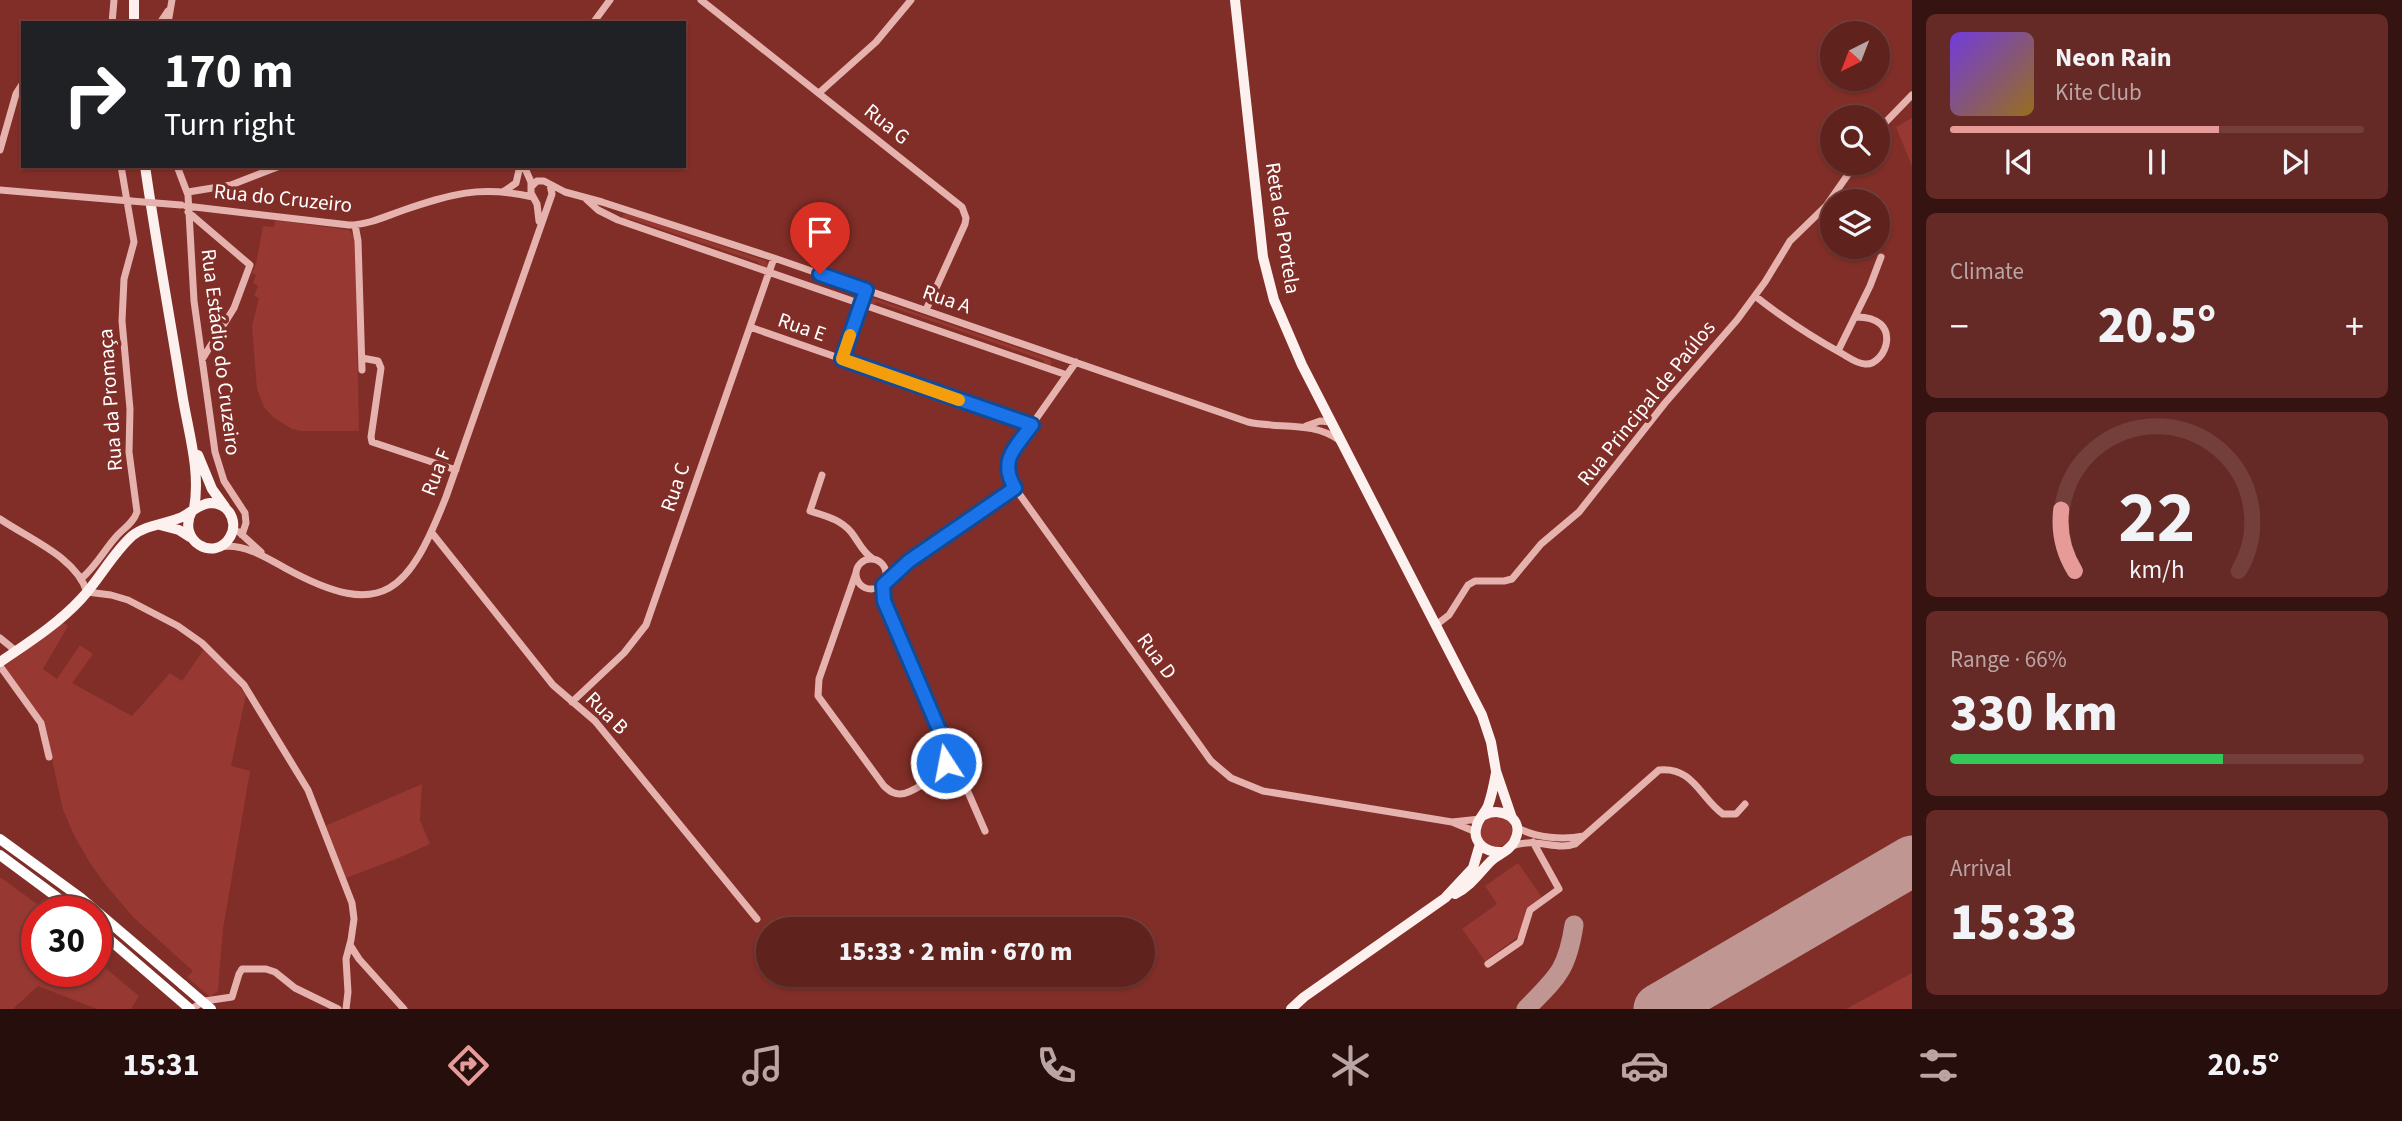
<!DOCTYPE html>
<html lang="en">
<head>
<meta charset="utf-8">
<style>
  :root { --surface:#60221d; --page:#662a26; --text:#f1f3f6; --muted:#baa4a4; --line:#743f3b; --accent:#e69b98 }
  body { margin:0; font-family:"Source Sans 3",sans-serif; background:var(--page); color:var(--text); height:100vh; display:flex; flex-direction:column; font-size:26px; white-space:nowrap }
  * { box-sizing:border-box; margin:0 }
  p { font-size:23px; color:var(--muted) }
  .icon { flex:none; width:38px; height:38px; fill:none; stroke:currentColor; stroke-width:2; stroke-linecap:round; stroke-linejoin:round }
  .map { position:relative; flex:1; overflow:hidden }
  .sheet { display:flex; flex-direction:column; gap:14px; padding:14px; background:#351310; width:490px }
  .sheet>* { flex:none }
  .banner { position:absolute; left:21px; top:21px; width:665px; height:147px; border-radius:0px; box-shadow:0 2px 5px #0004,0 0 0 2px var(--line); background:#202124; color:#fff; overflow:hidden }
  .needle { width:46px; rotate:222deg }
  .buttons { position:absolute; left:1820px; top:21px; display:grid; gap:14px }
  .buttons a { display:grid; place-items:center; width:70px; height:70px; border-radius:50%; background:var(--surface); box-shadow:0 2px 5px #0004,0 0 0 2px var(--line); font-size:35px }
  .speed { position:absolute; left:21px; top:896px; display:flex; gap:14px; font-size:35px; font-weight:700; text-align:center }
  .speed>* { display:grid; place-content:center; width:91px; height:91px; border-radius:50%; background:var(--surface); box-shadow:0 2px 5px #0004,0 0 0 2px var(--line); line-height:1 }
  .speed .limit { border:10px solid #d22; background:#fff; color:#111 }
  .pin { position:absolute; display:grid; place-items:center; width:60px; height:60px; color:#fff; margin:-72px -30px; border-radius:50% 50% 50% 0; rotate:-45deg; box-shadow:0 0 7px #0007 }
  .pin .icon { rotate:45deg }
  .me { position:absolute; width:77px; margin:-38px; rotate:349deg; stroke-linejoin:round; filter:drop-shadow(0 0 5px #0008) }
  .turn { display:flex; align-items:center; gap:24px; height:147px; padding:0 28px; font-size:32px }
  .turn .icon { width:91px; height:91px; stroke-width:2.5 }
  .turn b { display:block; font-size:49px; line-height:60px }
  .big { font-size:52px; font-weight:800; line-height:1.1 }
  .sheet .card { flex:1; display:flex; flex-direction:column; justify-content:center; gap:10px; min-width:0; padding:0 24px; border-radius:10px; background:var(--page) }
  .sheet .dial { align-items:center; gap:0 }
  .dial svg { height:182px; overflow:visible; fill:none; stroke:var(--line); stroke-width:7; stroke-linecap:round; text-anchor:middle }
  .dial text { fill:var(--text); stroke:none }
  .song { display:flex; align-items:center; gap:21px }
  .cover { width:84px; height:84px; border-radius:10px; background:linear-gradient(135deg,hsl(260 70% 55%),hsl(40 70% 35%)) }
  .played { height:7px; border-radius:4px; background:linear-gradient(90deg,var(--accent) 65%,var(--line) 65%) }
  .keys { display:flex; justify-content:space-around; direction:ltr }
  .heat { display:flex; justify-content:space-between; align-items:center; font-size:38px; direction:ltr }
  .charge { height:10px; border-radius:5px; background:linear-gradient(90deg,#34c759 66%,var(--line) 0) }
  .trip { position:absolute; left:756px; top:917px; width:399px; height:70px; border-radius:35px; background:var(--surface); box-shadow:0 2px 5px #0004,0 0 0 2px var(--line); font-weight:800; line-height:70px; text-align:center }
  .dock { display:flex; height:112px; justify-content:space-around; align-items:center; background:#260e0c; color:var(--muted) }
  .dock .icon { width:49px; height:49px }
  .dock .active { color:var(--accent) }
  .dock b { font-size:32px; color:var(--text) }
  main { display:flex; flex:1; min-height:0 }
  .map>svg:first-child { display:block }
</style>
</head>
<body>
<main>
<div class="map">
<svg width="1912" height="1009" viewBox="0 0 1912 1009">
  <rect width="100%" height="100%" fill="#802e27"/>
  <!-- green -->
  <path fill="#973832" d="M1912,118V166L1896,127Z
    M626,213L766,261L768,265L764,268L758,262L631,219H622L623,215Z
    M275,220L349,230L355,237L359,431H301L292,429L274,418L264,407L257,389L252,326L259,298L254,296L258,286L253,283L256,275L252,273L256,264L263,226L274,227Z
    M873,298L1050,359L1052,363L1050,366L1045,364L1043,360L877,302L873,305L869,301Z
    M63,622L68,626L43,669L57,679L80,645L93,654L72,683L132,716L170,673L182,681L204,649L232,677L246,695L231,766L250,771L223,929L218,991L210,997L187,977L193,971L133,917L105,884L90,863L75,837L63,810L44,722L4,666Z
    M422,784L420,820L430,844L396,859L346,878L325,826Z
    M1480 831a16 16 0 1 1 32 0a16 16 0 1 1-32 0Z
    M1518,863L1542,897L1526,909L1519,936L1485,961L1462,929L1497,904L1485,886Z
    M0,877L48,912H37V971H96V960L139,996L131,1009H97L38,986L13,1009H0Z
    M1912,973V1009H1846Z"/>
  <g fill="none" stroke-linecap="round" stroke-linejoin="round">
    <!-- taxiway -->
    <path stroke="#c09693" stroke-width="19" d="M1662,1008L1663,1009
      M1526,1009C1557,977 1567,971 1574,925"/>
    <!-- runway -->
    <path stroke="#c09693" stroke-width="51" d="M1659,1009L1912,861"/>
    <!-- minor -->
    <path stroke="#e6b2ae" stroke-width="7" d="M701,0L962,207L966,218L965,224L926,310
      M112,23L114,0
      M160,23L168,11
      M168,23L172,0
      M593,23L610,0
      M820,92L876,42L911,0
      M1878,130L1912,95
      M0,150L16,94L23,83
      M177,166L188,195L194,301L215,452L224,481L245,513L246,523L242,535
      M524,166L531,182V193L537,204L539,221
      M532,186L537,181H544L565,192L602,202L774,258L1248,422C1279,429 1313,421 1339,440
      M0,190L130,201
      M188,192L231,185L280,166
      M503,192L516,183L520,166
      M586,199L598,210L618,220L1067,375
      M186,206L349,225C367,225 384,217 401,211C451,194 479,185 533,197
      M188,212L250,265L234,308L203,358
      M355,225L358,241L362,370
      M1755,296C1783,318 1810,336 1841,353C1848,357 1857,364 1865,364C1886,366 1905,316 1855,317
      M750,327L1032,425
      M1838,351L1870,286L1881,257
      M362,358L378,361L381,368L371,437L372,442L456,470
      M842,359L866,290
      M1076,362L1010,456C1005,468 1008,477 1015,488L1211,761L1231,778L1263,791L1452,822L1476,832
      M1306,426L1320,421L1331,422
      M822,475L810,511C825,516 840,519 851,532C859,542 862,552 873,559
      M0,519C29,539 76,557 87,592L111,595L128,600L178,626L202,643L244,685L308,790L352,903L354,919L351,940L346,959L348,992L346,1009
      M239,532L261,552
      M432,533L553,685L595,721L757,919
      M220,547C243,543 266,557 285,568C385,623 409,590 446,497L552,194L550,185
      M856 574a15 15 0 1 1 30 0a15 15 0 1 1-30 0Z
      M856,573L819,679L818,696L884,786C889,790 892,794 899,794C910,795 937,776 943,767C947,761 948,756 947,750L884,601L883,585
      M82,578C96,566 103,552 115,538C122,529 133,524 137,512L129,452L130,409L122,321L124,279L134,242L121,166
      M886,581L909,561L1015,488
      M1436,625L1449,615L1468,585L1475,581H1504L1512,579L1541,544L1579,512L1665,403L1737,320L1765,282L1790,241L1826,206L1856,163
      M0,638L16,651
      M0,666L41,723L49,757
      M572,702L624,653L646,625L774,258
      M947,759L961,776L985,831
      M1452,822L1480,819
      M1518,828C1536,838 1563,840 1584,836
      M1512,846C1536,837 1556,851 1575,844L1659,770C1693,766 1701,799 1723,814H1736L1745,804
      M350,945L359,959L404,1009
      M1488,964L1520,942L1530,910L1559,889L1533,842
      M191,1009L205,1001L232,997L239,974L242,969H266L275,972L295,988L338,1009"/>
    <!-- major -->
    <path stroke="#fdf1ef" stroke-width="10" d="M1235,0L1263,257L1274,300L1302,365L1482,715L1491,742L1496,771L1512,818
      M134,23V0
      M145,166C156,242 170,318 182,393C188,432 201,470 194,509
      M198,455L212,489L225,507
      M160,525L179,530L190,537
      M0,662C28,643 58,624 81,599C99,580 112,554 132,536C145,525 166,524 182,517C192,512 199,504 210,503C218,503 225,506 229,512C234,519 235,529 230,537C215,563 176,541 192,511
      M1496,773C1494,784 1492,795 1488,806C1485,813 1479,818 1477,825C1471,842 1486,853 1502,852
      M1455,894C1471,886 1479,873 1491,861C1499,854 1511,850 1515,840C1525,819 1502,806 1484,815
      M1291,1009L1304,997L1445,898L1473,868L1480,844"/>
    <!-- highway -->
    <path stroke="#fff" stroke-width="10" d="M0,839L81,898L183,985
      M0,855L77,912
      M96,928L190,1009"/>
    <!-- minor-bridge -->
    <path stroke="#e6b2ae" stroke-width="7" d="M131,201L181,205"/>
    <!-- highway-bridge -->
    <path stroke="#fff" stroke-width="10" d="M183,985L211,1009"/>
  </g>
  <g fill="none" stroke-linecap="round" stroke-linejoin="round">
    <!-- route casing -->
    <g stroke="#114b97" stroke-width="18">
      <path id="route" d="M820,274L866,290L842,359L1032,425C1016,447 998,460 1015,488L909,561L883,585L884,601L946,746V763"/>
    </g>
    <!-- route -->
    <use href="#route" stroke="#1a73e8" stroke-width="12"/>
    <!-- slow -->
    <path stroke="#f59e0b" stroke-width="12" d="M850,335L842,359L959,400"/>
  </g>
  <g text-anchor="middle" stroke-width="7" stroke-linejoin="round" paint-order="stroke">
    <!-- street labels -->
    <g font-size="21" fill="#fff" stroke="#802e27">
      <text transform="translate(887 124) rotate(39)" y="7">Rua G</text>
      <text transform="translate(283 198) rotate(6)" y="7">Rua do Cruzeiro</text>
      <text transform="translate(1283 228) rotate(81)" y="7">Reta da Portela</text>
      <text transform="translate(947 299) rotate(19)" y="7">Rua A</text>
      <text transform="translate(802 327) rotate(19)" y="7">Rua E</text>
      <text transform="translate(221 352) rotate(83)" y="7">Rua Estádio do Cruzeiro</text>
      <text transform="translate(110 400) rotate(-94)" y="7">Rua da Promaça</text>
      <text transform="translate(1646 403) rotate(-51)" y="7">Rua Principal de Paúlos</text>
      <text transform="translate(436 472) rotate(-69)" y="7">Rua F</text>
      <text transform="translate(675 487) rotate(-71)" y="7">Rua C</text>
      <text transform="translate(1157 656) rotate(54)" y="7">Rua D</text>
      <text transform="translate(607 713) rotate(45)" y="7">Rua B</text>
    </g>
  </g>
</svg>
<div class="buttons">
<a><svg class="needle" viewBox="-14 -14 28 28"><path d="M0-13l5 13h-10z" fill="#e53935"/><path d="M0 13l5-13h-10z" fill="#baa4a4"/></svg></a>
<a><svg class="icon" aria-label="search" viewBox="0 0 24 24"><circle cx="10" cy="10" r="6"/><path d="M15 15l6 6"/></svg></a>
<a><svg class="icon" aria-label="layers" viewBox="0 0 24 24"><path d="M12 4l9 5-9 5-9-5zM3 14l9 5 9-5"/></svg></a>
</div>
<div class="speed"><div class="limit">30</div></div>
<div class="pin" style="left:820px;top:274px;background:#d93025"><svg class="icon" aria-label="arrive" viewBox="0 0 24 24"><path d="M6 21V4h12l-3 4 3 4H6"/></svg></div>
<svg class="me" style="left:946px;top:763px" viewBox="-20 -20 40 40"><circle r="17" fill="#1a73e8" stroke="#fff" stroke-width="3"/><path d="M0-11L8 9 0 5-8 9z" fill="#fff"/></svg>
<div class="trip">15:33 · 2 min · 670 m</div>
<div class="banner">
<div class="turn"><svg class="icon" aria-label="right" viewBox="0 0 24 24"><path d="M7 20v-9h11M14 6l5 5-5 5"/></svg><div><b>170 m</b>Turn right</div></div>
</div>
</div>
<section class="sheet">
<div class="card">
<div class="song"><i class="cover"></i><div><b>Neon Rain</b><p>Kite Club</p></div></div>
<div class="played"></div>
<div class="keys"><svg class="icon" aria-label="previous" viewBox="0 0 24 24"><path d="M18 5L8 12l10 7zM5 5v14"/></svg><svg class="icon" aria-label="pause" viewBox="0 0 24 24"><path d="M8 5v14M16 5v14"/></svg><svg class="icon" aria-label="next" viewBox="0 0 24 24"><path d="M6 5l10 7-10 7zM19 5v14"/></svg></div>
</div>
<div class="card"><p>Climate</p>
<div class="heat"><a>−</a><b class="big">20.5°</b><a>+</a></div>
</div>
<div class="card dial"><svg viewBox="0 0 100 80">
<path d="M14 69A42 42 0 1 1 86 69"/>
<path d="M14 69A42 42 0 0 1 8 42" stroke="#e69b98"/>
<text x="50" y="56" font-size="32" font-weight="700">22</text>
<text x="50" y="72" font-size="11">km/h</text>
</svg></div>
<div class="card"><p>Range · 66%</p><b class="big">330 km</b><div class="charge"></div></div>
<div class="card"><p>Arrival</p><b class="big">15:33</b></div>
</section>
</main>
<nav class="dock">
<b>15:31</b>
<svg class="icon active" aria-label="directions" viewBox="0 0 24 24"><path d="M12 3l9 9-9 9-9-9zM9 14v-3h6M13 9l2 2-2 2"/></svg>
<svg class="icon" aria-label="music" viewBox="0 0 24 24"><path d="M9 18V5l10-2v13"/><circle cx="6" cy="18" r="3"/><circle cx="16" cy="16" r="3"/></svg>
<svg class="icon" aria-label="phone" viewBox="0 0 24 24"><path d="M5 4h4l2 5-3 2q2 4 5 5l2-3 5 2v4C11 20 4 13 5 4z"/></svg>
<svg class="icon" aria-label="climate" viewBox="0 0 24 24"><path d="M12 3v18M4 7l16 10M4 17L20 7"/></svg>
<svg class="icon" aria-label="car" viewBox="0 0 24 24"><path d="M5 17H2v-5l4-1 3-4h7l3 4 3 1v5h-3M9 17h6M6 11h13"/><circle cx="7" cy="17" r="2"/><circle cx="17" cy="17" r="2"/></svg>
<svg class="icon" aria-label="filters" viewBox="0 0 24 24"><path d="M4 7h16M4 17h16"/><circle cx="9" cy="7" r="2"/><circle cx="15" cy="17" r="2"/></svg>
<b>20.5°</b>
</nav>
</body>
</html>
